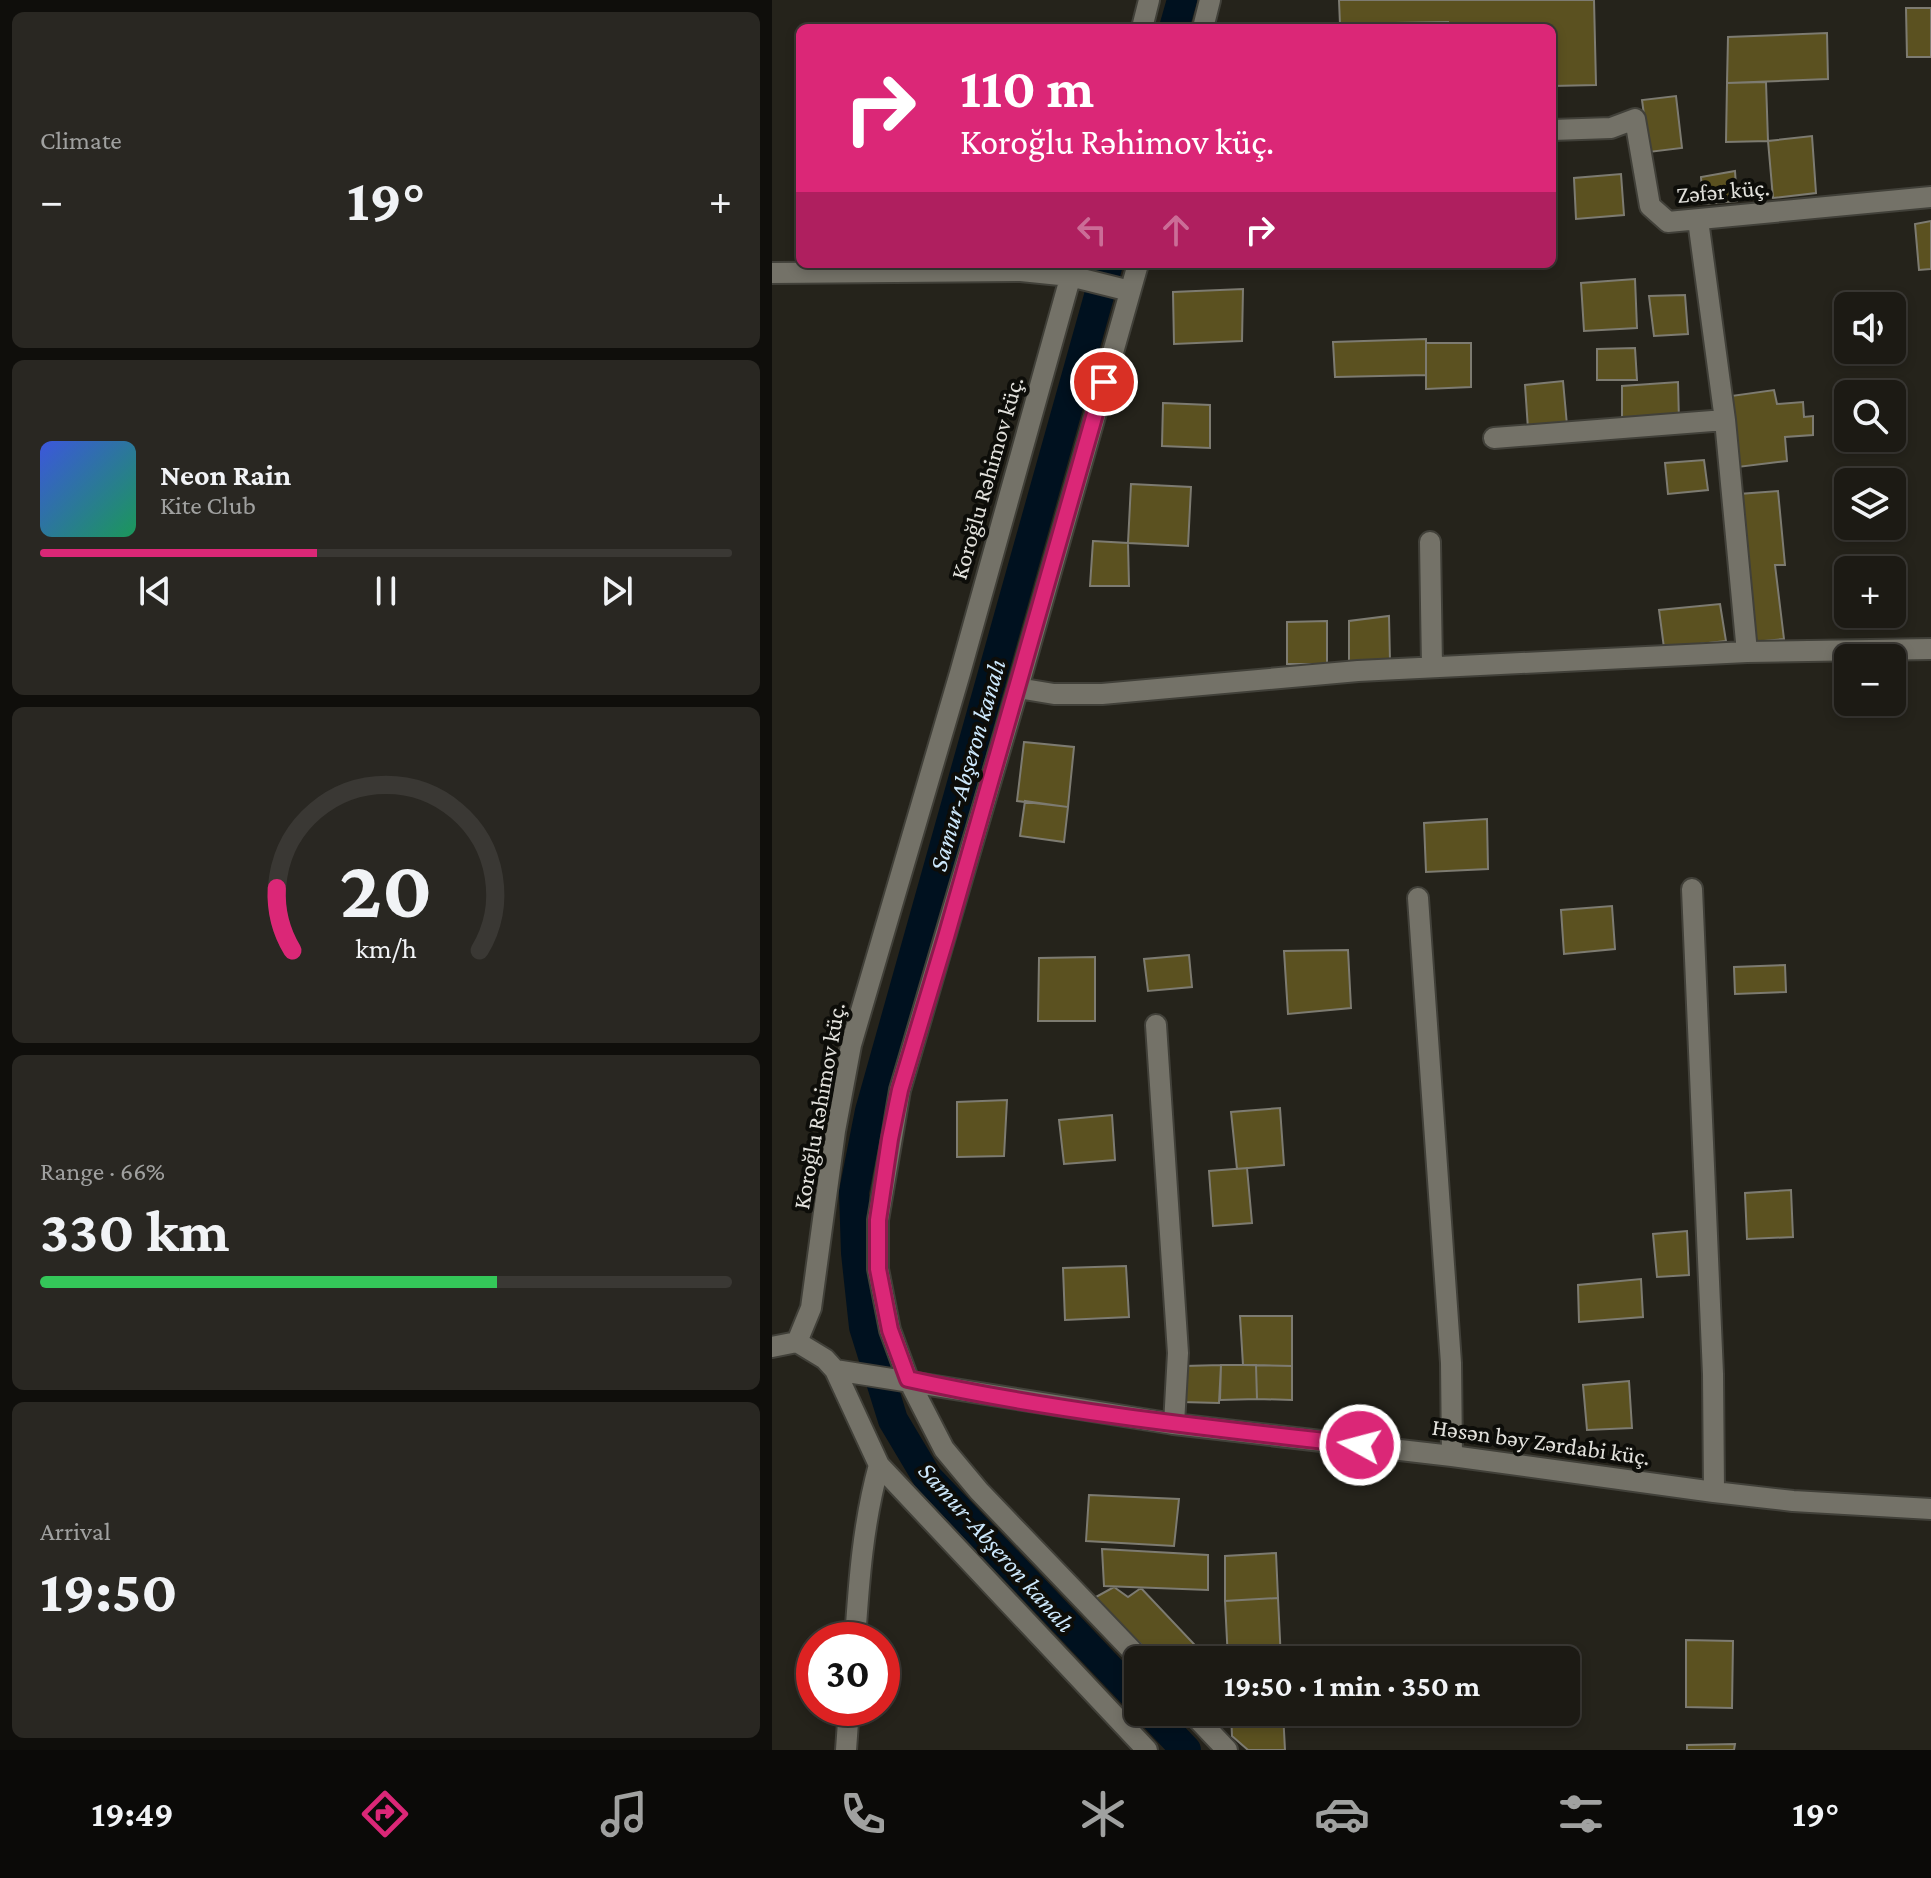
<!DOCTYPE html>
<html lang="en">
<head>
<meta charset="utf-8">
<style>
  :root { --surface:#1c1a14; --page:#292722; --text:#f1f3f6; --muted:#a0a1a0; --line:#3a3834; --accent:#db2777 }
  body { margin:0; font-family:"Crimson Pro",serif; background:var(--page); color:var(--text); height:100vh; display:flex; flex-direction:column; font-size:30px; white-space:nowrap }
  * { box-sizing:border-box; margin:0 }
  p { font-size:26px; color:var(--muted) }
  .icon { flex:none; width:44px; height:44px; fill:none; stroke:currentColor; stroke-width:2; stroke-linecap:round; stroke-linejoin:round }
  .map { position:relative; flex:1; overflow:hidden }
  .panel { display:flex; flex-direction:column; gap:12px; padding:12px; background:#0f0e0b; width:772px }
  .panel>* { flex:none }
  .guide { position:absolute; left:24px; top:24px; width:760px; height:244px; border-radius:12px; box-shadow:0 4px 12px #0003,0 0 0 2px var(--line); background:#db2777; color:#fff; overflow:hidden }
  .controls { position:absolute; left:1062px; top:292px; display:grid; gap:16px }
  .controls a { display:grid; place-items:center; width:72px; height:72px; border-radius:12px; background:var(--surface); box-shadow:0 4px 12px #0003,0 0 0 2px var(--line); font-size:40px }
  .speed { position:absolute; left:24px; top:1622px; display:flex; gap:16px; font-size:40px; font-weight:700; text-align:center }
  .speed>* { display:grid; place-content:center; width:104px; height:104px; border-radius:50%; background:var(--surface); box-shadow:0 4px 12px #0003,0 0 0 2px var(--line); line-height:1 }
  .speed .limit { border:12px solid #d22; background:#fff; color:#111 }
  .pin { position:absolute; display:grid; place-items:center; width:68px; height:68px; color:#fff; margin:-34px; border:4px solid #fff; border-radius:50%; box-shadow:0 2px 8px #0007 }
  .me { position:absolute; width:88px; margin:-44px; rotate:277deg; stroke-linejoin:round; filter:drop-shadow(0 0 6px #0008) }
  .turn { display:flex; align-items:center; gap:28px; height:168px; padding:0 32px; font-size:36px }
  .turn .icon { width:104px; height:104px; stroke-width:2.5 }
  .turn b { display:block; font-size:56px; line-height:68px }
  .lanes { display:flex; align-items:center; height:76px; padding:0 32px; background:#0003; justify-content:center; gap:40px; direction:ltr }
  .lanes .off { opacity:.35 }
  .big { font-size:60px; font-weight:700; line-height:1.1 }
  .panel .card { flex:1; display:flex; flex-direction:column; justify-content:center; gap:12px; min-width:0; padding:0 28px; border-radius:12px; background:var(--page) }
  .panel .dial { align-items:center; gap:0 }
  .dial svg { height:208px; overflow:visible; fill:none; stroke:var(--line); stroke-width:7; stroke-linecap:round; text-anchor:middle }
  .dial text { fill:var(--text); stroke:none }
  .song { display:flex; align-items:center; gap:24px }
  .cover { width:96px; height:96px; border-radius:12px; background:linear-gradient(135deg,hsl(230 70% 55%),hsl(150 70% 35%)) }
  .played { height:8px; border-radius:4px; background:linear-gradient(90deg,var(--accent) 40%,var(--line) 40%) }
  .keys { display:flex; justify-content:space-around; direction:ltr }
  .heat { display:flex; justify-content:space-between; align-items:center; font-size:44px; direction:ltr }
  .charge { height:12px; border-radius:6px; background:linear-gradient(90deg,#34c759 66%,var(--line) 0) }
  .trip { position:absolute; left:352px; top:1646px; width:456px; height:80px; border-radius:12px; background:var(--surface); box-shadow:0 4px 12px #0003,0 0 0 2px var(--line); font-weight:700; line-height:80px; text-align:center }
  .tab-bar { display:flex; height:128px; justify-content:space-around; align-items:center; background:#0b0a08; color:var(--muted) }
  .tab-bar .icon { width:56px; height:56px }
  .tab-bar .current { color:var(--accent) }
  .tab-bar b { font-size:36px; color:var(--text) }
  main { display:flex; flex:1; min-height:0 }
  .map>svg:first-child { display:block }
</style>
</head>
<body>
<main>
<section class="panel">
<div class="card"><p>Climate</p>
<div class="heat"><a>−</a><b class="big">19°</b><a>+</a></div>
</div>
<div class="card">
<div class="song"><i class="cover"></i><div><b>Neon Rain</b><p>Kite Club</p></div></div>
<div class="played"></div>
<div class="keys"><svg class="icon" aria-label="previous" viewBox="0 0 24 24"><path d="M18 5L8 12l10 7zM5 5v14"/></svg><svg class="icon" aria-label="pause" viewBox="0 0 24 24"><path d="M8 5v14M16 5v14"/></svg><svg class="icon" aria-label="next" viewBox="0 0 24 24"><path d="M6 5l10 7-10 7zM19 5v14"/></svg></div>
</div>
<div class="card dial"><svg viewBox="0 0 100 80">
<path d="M14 69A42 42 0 1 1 86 69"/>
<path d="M14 69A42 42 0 0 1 8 45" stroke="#db2777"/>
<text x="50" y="56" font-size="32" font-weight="700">20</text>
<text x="50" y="72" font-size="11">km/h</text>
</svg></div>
<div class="card"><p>Range · 66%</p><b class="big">330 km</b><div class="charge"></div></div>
<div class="card"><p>Arrival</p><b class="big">19:50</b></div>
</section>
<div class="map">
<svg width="1159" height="1750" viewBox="0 0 1159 1750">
  <rect width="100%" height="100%" fill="#25231b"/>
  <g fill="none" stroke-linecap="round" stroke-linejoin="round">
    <!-- canal -->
    <path stroke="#00111f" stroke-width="30" d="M402,28L410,0
      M336,264L98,1111L82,1192L84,1253L92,1327L121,1420L155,1477L366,1699
      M378,1712L414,1750"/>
  </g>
  <!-- building -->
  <path fill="#5b5120" stroke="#7d7b71" stroke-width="2" d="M567,0H822L824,85L780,86V28H676V22L568,24Z
    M1134,8H1159V57H1135Z
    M1055,33L1056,79L955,83L956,37Z
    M994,82L996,141L954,142L955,83Z
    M904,96L910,148L877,152L870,100Z
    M1040,136L1044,193L1001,198L996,141Z
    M963,171L965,201L931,204L929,177Z
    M849,174L852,215L804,219L802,178Z
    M1159,221V269L1147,270L1143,224Z
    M863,279L865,328L812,331L809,283Z
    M471,289L470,341L402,344L401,292Z
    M913,295L916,334L882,336L877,296Z
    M654,339V375L563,377L561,342Z
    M654,343H699V387L654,389Z
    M863,348L865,380H825V349Z
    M791,381L795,425L756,429L753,385Z
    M906,382L907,421L850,423V386Z
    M1002,390L1005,404L1031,402L1032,417L1041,416V435L1013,437L1015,461L966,467L959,396Z
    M391,403L438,405V448L390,446Z
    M932,460L936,490L896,494L893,463Z
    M359,484L419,487L416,546L356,543Z
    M1006,491L1013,565H1003L1012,639L981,642L967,494Z
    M321,541L356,543L357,586H318Z
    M948,604L954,641L892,648L887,610Z
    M617,616L618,661L577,664V621Z
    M555,621V664H515V622Z
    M252,742L302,747L296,807L245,801Z
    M253,801L296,807L292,842L248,836Z
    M715,819L716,869L654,872L652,823Z
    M840,906L843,949L792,954L789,910Z
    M576,950L579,1008L516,1014L512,951Z
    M417,955L420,987L376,991L372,959Z
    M323,957V1021H266L267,958Z
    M1013,965L1014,992L963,994L962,967Z
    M235,1100L232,1156L185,1157V1102Z
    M508,1108L512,1165L465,1169L459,1112Z
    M340,1115L343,1160L292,1164L287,1120Z
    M475,1168L480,1223L441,1226L437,1171Z
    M1019,1190L1021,1237L975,1239L973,1193Z
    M915,1231L917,1275L885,1277L881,1234Z
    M354,1266L357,1317L293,1320L291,1268Z
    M869,1279L871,1317L807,1322L806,1285Z
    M468,1316H520V1366L471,1365Z
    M449,1365H484L485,1399L448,1400Z
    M449,1365L447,1403L410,1402L412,1366Z
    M484,1365L520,1366V1400L485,1399Z
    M857,1381L860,1428L815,1430L811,1385Z
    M317,1495L407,1499L402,1546L314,1541Z
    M330,1549L436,1555V1590L332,1586Z
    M504,1553L506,1598L453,1601V1556Z
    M342,1587L356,1597L369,1588L437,1660H385L322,1598Z
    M506,1598L509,1660H456L453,1601Z
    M914,1640L961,1641L960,1708L914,1707Z
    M459,1712H511L513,1750H476L460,1736Z
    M963,1744L962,1750H915V1745Z"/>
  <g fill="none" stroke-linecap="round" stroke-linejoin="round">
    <!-- minor casing -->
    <g stroke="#414039" stroke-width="24">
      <path id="minor" d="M370,28L377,0
        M431,28L438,0
        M780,130L839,128L863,119L878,206L896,222L1159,197
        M926,220L953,420L975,652
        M366,264L246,688L128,1090L106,1220V1269L118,1330L136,1379L172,1449L207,1491L369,1660
        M0,273L249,271L298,276L358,291
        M722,438L953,420
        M658,542L660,667
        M246,688L282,694H330L586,671L975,652L1159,649
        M920,889L941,1374L942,1492
        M646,898L679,1363L680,1456
        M384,1025L406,1353L402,1424
        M25,1342L39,1308L63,1131L79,1045L188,673L302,264
        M25,1342L53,1359L63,1370L107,1465L375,1750
        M0,1347L25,1342
        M63,1370L402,1424L680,1456L942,1492L1021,1501L1159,1509
        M83,1640C87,1580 91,1523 107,1465
        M419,1712L455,1750
        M74,1750L77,1708"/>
    </g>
    <!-- minor -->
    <use href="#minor" stroke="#747268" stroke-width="20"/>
  </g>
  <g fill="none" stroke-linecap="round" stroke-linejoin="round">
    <!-- route casing -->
    <g stroke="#8e194d" stroke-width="20">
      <path id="route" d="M332,382L174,937L128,1090L118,1139L106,1220V1269L118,1330L136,1379C285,1412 437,1428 588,1445"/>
    </g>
    <!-- route -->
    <use href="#route" stroke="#db2777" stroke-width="14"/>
  </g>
  <g text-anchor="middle" stroke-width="8" stroke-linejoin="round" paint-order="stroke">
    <!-- street labels -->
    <g font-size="24" fill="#e2e1dc" stroke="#0d0d09">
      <text transform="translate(951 191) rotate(-5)" y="8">Zəfər küç.</text>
      <text transform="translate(215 478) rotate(-74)" y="8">Koroğlu Rəhimov küç.</text>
      <text transform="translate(47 1106) rotate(-80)" y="8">Koroğlu Rəhimov küç.</text>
      <text transform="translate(769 1442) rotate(8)" y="8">Həsən bəy Zərdabi küç.</text>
    </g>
    <!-- water labels -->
    <g font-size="26" font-style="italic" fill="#cde8fc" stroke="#0d0d09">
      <text transform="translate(195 765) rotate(-74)" y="9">Samur-Abşeron kanalı</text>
      <text transform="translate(225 1547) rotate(48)" y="9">Samur-Abşeron kanalı</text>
    </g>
  </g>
</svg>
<div class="controls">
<a><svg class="icon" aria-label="sound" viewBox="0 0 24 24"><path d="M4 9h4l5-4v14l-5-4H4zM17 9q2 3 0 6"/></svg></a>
<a><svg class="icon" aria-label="search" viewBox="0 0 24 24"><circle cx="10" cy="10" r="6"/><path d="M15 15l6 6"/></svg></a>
<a><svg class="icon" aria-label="layers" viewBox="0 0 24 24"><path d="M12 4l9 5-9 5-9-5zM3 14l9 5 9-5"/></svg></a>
<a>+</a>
<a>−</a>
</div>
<div class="speed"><div class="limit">30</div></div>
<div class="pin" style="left:332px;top:382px;background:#d93025"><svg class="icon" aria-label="arrive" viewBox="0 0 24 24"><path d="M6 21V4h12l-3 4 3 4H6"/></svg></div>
<svg class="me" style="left:588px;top:1445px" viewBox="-20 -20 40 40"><circle r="17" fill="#db2777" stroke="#fff" stroke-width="3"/><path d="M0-11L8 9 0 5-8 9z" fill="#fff"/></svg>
<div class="trip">19:50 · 1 min · 350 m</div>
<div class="guide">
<div class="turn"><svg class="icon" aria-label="right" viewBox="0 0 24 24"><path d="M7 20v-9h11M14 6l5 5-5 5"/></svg><div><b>110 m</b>Koroğlu Rəhimov küç.</div></div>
<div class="lanes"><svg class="icon off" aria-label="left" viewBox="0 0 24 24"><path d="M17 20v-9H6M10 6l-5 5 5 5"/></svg><svg class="icon off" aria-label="ahead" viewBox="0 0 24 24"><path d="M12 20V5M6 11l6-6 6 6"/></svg><svg class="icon" aria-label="right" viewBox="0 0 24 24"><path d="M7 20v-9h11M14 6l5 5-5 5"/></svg></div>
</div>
</div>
</main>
<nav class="tab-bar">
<b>19:49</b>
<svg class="icon current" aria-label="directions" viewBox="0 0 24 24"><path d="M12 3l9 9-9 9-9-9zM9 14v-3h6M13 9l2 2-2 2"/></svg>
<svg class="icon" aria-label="music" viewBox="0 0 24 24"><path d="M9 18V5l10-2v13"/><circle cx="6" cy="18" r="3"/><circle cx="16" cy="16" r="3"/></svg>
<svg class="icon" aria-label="phone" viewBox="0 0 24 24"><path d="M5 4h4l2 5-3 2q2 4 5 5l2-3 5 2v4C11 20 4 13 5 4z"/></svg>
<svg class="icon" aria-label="climate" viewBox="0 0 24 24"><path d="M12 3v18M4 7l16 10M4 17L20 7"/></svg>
<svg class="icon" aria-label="car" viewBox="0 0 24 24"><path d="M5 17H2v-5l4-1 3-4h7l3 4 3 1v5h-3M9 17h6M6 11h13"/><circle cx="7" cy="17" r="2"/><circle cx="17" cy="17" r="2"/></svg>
<svg class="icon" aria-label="filters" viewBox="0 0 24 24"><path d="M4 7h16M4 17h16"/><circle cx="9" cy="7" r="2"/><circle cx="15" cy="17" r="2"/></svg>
<b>19°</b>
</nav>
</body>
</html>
